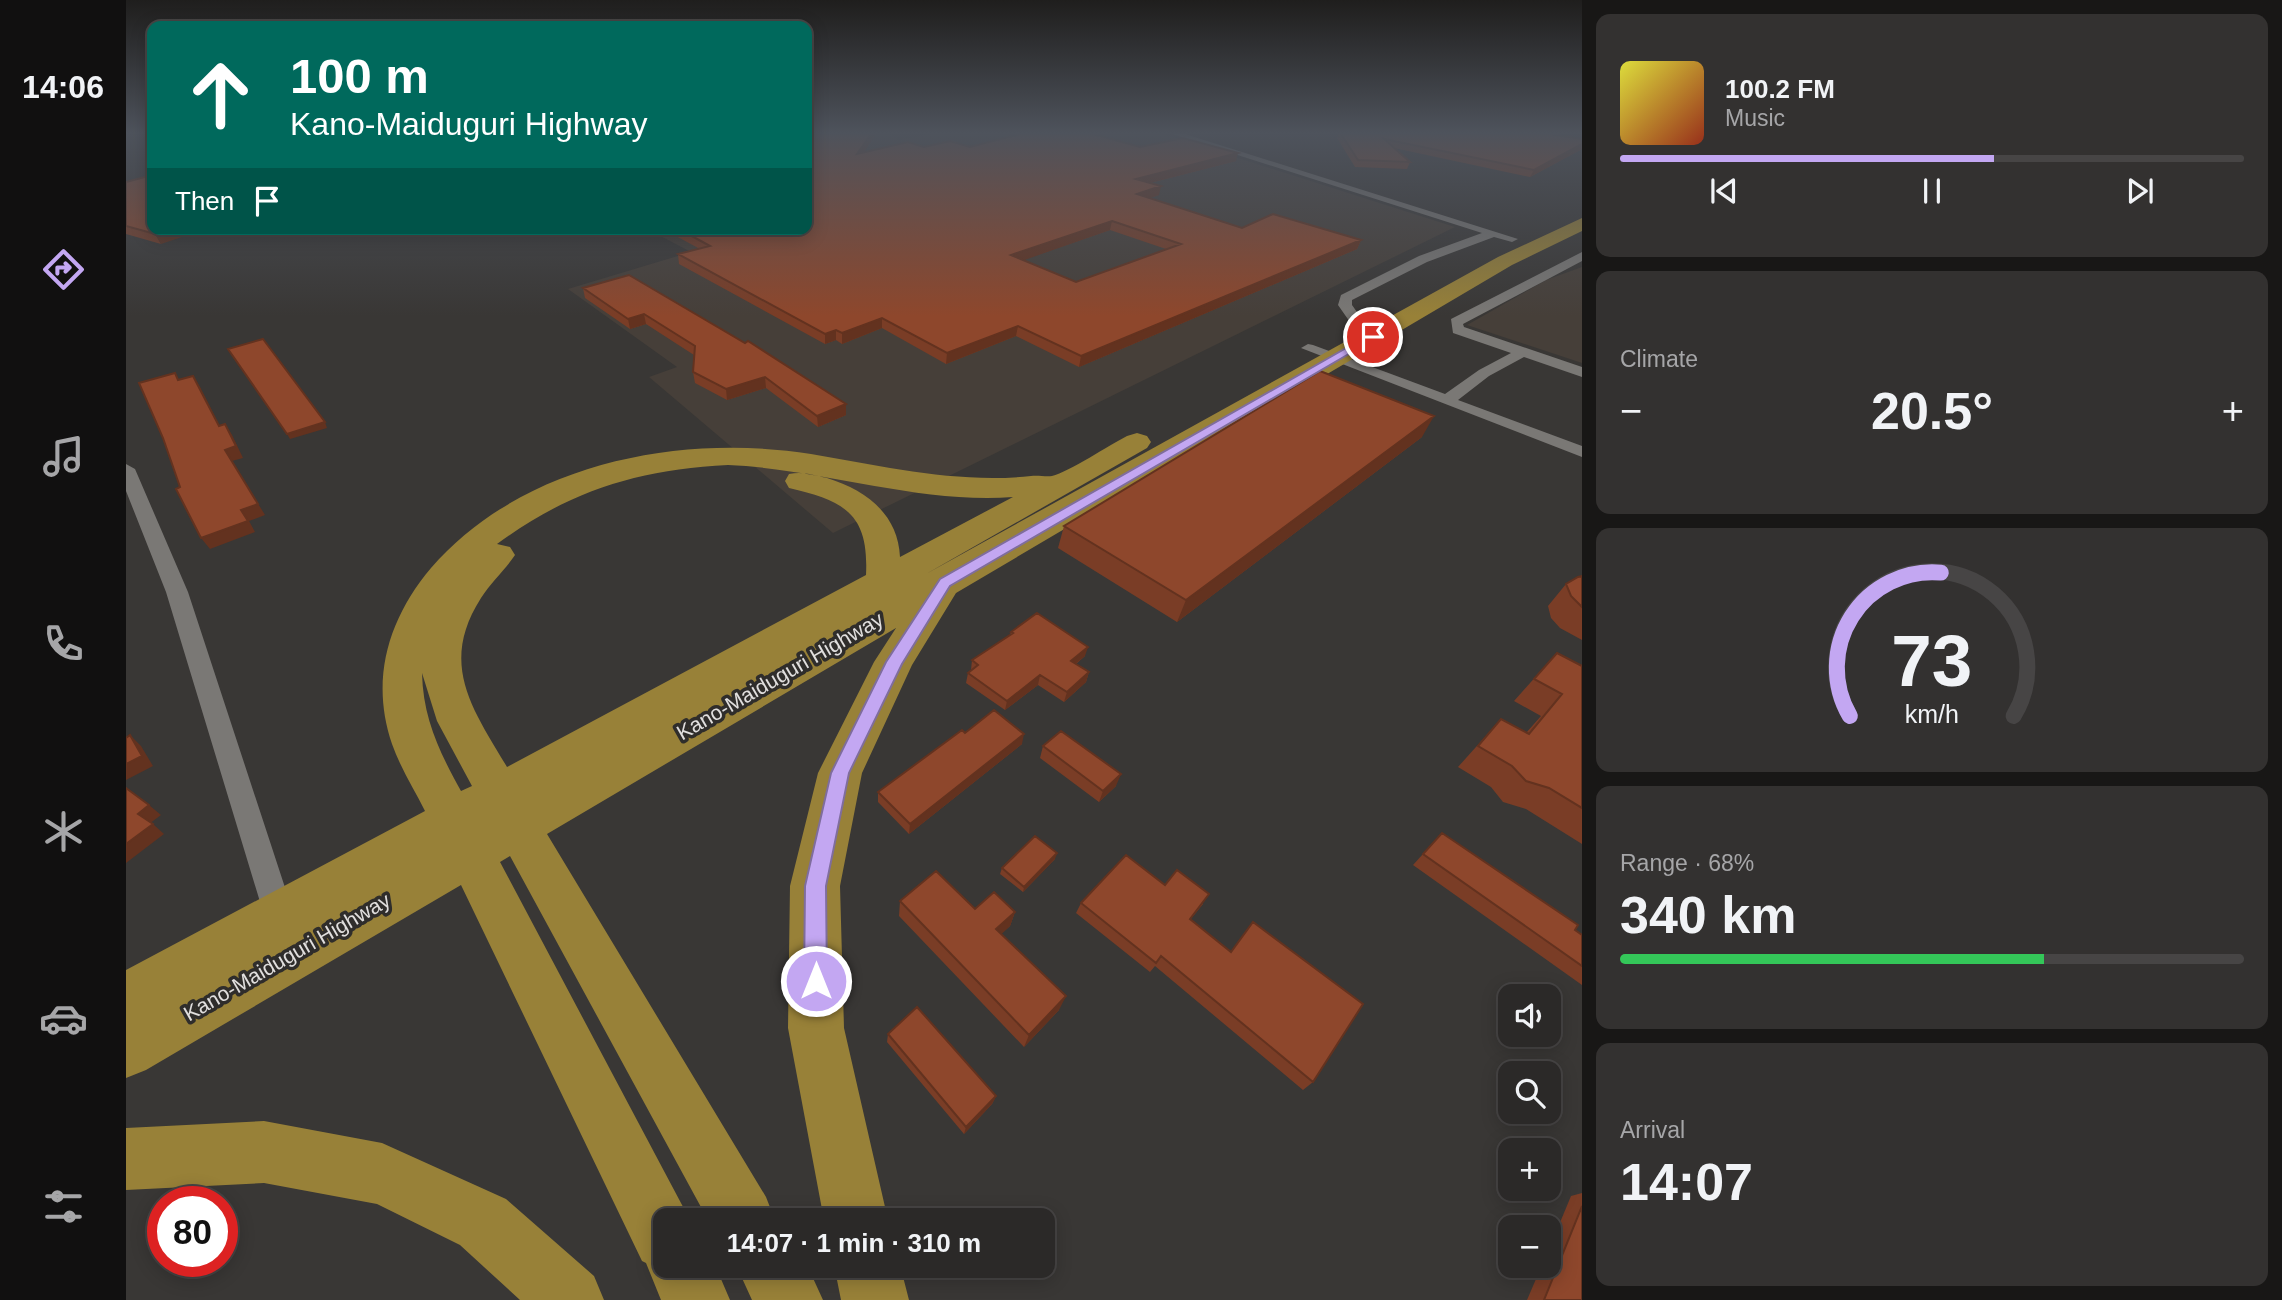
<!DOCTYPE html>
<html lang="en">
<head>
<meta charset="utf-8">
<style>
  :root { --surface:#2b2928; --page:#333130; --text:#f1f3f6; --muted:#a6a6a8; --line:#474545; --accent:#c3a7f2 }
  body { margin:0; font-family:Arial,sans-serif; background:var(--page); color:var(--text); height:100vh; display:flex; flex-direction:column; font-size:26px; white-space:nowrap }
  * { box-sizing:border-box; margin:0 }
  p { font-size:23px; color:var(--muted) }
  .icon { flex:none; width:38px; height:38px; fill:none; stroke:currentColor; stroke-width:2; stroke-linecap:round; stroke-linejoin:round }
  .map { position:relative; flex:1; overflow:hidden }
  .drawer { display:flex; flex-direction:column; gap:14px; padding:14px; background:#181716; width:700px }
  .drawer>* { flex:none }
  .top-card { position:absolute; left:21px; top:21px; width:665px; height:214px; border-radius:14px; box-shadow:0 4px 18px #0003,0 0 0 2px var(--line); background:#00695c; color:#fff; overflow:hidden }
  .controls { position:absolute; left:1372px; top:984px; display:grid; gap:14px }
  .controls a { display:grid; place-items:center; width:63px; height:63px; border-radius:14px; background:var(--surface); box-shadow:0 4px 18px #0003,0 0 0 2px var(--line); font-size:35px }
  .speed { position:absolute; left:21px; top:1186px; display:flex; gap:14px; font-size:35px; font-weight:700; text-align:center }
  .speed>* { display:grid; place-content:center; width:91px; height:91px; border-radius:50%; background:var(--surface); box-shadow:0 4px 18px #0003,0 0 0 2px var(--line); line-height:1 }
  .speed .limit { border:10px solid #d22; background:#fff; color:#111 }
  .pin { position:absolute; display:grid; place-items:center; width:60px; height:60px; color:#fff; margin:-30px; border:4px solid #fff; border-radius:50%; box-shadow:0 2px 7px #0007 }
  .me { position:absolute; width:77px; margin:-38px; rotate:0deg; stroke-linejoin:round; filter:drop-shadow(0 0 5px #0008) }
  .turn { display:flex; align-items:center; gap:24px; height:147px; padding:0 28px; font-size:32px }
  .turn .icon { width:91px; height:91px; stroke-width:2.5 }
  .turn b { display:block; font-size:49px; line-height:60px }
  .then { display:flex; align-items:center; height:66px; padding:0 28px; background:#0003; gap:14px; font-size:26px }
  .big { font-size:52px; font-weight:700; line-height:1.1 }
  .drawer .tile { flex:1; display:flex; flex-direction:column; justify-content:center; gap:10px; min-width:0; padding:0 24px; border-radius:14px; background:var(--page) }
  .drawer .dial { align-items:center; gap:0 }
  .dial svg { height:182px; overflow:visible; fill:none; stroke:var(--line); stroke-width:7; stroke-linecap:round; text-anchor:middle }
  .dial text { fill:var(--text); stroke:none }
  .song { display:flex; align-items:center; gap:21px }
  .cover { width:84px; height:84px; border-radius:10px; background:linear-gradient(135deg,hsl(60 70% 55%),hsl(10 70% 35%)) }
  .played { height:7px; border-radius:4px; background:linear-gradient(90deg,var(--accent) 60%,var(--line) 60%) }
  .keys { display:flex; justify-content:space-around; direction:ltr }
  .heat { display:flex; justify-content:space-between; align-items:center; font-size:38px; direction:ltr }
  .charge { height:10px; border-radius:5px; background:linear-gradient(90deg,#34c759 68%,var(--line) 0) }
  .trip { position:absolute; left:527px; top:1208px; width:402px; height:70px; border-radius:14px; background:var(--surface); box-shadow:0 4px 18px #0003,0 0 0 2px var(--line); font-weight:700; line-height:70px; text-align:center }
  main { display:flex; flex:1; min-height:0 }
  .tab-bar { display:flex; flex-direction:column; width:126px; justify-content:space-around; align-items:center; background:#111010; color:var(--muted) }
  .tab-bar .icon { width:49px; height:49px }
  .tab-bar .active { color:var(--accent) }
  .tab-bar b { font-size:32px; color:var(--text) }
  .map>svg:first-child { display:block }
</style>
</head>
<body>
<main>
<nav class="tab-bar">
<b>14:06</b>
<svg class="icon active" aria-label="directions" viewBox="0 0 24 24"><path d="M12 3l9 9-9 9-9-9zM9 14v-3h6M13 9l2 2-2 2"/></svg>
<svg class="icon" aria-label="music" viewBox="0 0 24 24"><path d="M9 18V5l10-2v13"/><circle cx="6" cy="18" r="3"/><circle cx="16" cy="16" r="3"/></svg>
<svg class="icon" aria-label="phone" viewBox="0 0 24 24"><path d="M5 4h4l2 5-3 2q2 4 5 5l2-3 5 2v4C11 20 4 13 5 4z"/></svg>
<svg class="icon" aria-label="climate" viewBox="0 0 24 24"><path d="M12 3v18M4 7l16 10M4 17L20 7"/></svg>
<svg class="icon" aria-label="car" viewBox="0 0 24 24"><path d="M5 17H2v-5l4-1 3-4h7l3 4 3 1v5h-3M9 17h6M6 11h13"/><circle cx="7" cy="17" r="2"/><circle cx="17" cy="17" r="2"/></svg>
<svg class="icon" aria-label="filters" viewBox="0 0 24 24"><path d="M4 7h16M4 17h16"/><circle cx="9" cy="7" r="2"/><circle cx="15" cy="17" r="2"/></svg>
</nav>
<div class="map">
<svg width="1456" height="1300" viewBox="0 0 1456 1300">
  <rect width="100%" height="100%" fill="#393735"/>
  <!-- built -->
  <path fill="#463f39" d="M750,134H763L773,140L803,134H1037L1329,227L707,533L523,377L551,367L442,289L565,252L521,229H681Z
    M1456,267V363L1341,325L1420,280Z"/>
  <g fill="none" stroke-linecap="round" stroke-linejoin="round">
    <!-- street -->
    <path fill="#7a7875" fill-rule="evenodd" d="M1046,134H1059L1392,239L1386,242L1368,237L1301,262L1226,300V305L1238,322L1226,325L1212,305L1215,295L1293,256L1356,233Z
      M1456,252V261L1337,324L1338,327L1456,367V377L1398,357L1363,376L1332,400L1456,446V457L1175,348L1182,344L1187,345L1319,394L1353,370L1385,353L1327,333L1325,319Z
      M0,464L9,469L62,592L168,915L164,925L153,929L142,925L138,915L40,592L0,491Z"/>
    <!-- highway -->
    <path fill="#988138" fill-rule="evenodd" d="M1456,218V231L1386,265L830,593L786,665L736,773L714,886L718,1028L762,1220H698L662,1028L664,886L692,773L748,662L770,628L421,834L640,1197L649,1220H582L384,856L374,862L564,1220H539V1265H589L604,1300H535L520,1263L516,1261L335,885L20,1070L0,1078V970L299,811C288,789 274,767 266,744C244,680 262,619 305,568C396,463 554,433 685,454C758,466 830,484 905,476C912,475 920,477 926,476C943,472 983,445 1001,436L1011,433L1021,436L1025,442L1021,448L800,574L1372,257ZM602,465C697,469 792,504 887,497L774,557C772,514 740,490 701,478C687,475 677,471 663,474L659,481L663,488C719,501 743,514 740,575L381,767C346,708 313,664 355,598C365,582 379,570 389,555L384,547L371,544C445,490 511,470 602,465ZM296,673L311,721L346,786L335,791C314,753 297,719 296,673Z
      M138,1121L256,1143L380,1199L468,1276L478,1300H394L334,1245L251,1204L138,1183L0,1190V1128Z
      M610,1265H681L697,1300H626Z
      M708,1265H774L783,1300H715Z"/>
  </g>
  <!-- wall -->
  <path fill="#7a3d26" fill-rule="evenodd" d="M681,134H750L738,152L798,147H1014L1110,161L1024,183L1033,195L1023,198L1116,228L1235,240L1231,249L953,367L890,336L820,364L756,328L716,344L710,340L699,344L553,264L552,254L574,249L537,229H681ZM984,230L1040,249L950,282L897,260Z
    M1213,134H1423L1456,139V149L1404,177L1268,148L1284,162L1281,169L1229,167L1211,138Z
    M0,182L35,244L0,234Z
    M503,275L720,404V415L692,427L640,388L601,400L569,383L567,372L568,355L520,324L504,329L459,298L457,288Z
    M1296,437L1051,622L932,548L938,526Z
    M1456,576V640L1434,628L1425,618L1422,606L1440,584Z
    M885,632L959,656L950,664L963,672L960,682L938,702L912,685L879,710L840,683L842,673L845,670L846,660L884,635Z
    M1431,653L1456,666V844L1400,809L1377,802L1365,787L1332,767L1375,719L1400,733L1415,716L1388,701Z
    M839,733L896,744L783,834L752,802V792Z
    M917,746L990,786L973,802L914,758Z
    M1316,833L1456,935V985L1287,865Z
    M929,859L897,892L874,874L876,868Z
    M1039,885L1077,904L1064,920L1187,1082L1177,1090L1029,966L1024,972L950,913L955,903Z
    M774,901L849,909L889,912L884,926L875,934L933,1010L898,1047L773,916Z
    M762,1034L870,1096L866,1104L838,1134L761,1042Z
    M1456,1193V1300H1401L1416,1265H1423V1249L1445,1196Z"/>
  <!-- shaded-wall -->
  <path fill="#63321f" d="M745,134H750L731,162V154Z
    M1456,144V149L1404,177L1408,170Z
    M1112,153L1110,161L1008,187L1010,179Z
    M1035,186L1033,195L1009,203L1011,194Z
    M986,221L984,230L884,265L885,255Z
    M44,229H80L35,244L29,234Z
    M1235,240L1231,249L953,367L955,356Z
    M518,314L520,324L504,329L502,319Z
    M756,318V328L716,344V333Z
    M892,326L890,336L820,364L821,353Z
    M710,330V340L699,344V334Z
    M67,376L74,387L99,437L93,426Z
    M639,377L640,388L601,400L600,389Z
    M720,404V415L692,427L691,416Z
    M1308,416L1296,437L1051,622L1060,600Z
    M199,422L201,428L164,439L161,434Z
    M99,424L106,435L117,458L106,461L139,515L123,521L129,532L84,549L75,538L115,510L99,450Z
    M962,647L959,656L942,670L945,661Z
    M963,672L960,682L938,702L941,692Z
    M914,675L912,685L879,710L881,701Z
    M898,734L896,744L783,834L784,824Z
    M4,735L15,746L27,766L0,780V764Z
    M995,774L990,786L973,802L977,791Z
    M23,805L35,815L23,824L12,814Z
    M27,824L38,834L0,863V844Z
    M931,853L929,859L897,892L898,887Z
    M889,912L884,926L866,943L870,929Z
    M940,996L933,1010L898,1047L903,1035Z
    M870,1096L866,1104L838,1134L840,1127Z"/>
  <!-- building -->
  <path fill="#8e472c" stroke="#63321f" stroke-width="2" fill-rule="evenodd" d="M681,134H745L731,154L782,142L798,147L824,141L844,147L894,134H967L1014,147L1057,138L1112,153L1010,179L1035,186L1011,194L1116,228L1147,214L1235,240L955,356L892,326L821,353L756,318L716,333L710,330L699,334L552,254L584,246L553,229H681ZM986,221L1055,244L950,282L885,255Z
    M1215,134H1423L1456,139V144L1408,170L1258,139L1284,162L1232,160Z
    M26,175V229H44L29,234L0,226V182Z
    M503,275L619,343L622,341L720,404L691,416L639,377L600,389L567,372L569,346L518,314L502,319L457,288Z
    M137,339L199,422L161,434L102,349Z
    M1194,371L1308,416L1060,600L938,526Z
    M49,373L52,380L67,376L93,426L99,424L110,446L99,450L132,504L115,510L122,521L75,538L50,489L54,487L37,438L13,383Z
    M1456,576V607L1445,596L1440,584L1452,577Z
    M911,613L962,647L945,661L963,672L941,692L914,675L881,701L842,673L852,665L846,660L887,633L885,632Z
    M1431,653L1456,666V808L1423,788L1400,781L1386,766L1352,746L1375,719L1403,734L1436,694L1408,679Z
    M868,710L898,734L784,824L752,792L836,730L839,733Z
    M935,731L995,774L977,791L917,746Z
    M4,735L16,756L0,764V738Z
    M0,788L23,805L12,814L27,824L0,844Z
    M1316,833L1452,925L1449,930L1456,935V966L1297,854Z
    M909,836L931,853L898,887L876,868Z
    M1000,855L1039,885L1051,870L1083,894L1064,919L1105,952L1127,922L1237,1004L1187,1082L1035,956L1030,963L955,903Z
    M810,871L849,909L868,892L889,912L870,929L940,996L903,1035L774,901Z
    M791,1007L870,1096L840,1127L762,1034Z
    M1456,1206V1300H1418Z"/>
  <!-- sky -->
  <linearGradient id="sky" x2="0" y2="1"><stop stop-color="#1f1e1d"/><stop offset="0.42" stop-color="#4e535c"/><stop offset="1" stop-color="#4e535c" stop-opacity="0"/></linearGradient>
  <rect width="1456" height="316" fill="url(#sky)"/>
  <!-- route -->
  <path fill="#c3a7f2" stroke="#7f6d9d" stroke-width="2" d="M1243,335L1252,337L824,586L776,664L723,773L700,886L701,981L697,988L690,992L682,988L678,981L679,886L705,773L760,662L814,579Z"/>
  <g text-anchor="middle" stroke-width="7" stroke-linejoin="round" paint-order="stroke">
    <!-- street labels -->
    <g font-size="21" fill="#e1dfde" stroke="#2f2d2b">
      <text transform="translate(654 676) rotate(-30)" y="7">Kano-Maiduguri Highway</text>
      <text transform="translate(161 957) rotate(-30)" y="7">Kano-Maiduguri Highway</text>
    </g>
  </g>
</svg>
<div class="controls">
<a><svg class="icon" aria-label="sound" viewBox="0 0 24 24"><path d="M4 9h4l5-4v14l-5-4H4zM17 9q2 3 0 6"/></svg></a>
<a><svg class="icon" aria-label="search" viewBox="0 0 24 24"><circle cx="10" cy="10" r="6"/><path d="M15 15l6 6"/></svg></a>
<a>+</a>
<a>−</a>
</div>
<div class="speed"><div class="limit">80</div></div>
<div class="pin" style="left:1247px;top:337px;background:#d93025"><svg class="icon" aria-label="arrive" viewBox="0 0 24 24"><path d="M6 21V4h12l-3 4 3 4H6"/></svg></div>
<svg class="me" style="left:690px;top:981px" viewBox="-20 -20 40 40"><circle r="17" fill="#c3a7f2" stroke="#fff" stroke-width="3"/><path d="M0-11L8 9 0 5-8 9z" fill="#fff"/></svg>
<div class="trip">14:07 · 1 min · 310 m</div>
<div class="top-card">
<div class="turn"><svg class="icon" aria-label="ahead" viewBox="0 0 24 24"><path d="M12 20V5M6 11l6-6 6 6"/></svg><div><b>100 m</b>Kano-Maiduguri Highway</div></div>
<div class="then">Then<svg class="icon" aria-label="arrive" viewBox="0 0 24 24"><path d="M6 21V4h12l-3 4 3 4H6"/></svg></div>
</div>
</div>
<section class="drawer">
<div class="tile">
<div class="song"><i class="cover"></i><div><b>100.2 FM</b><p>Music</p></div></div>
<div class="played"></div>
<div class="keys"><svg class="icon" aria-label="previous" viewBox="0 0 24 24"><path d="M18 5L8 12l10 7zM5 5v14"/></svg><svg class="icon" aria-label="pause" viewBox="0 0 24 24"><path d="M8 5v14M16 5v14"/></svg><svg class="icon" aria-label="next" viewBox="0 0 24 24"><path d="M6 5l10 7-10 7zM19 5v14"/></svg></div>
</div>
<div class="tile"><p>Climate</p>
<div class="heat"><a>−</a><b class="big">20.5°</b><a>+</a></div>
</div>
<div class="tile dial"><svg viewBox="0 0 100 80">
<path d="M14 69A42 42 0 1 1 86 69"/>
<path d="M14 69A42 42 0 0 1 54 6" stroke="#c3a7f2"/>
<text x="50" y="56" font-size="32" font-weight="700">73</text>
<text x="50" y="72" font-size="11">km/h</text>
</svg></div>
<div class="tile"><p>Range · 68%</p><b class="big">340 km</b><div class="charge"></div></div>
<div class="tile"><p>Arrival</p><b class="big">14:07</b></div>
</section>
</main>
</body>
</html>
